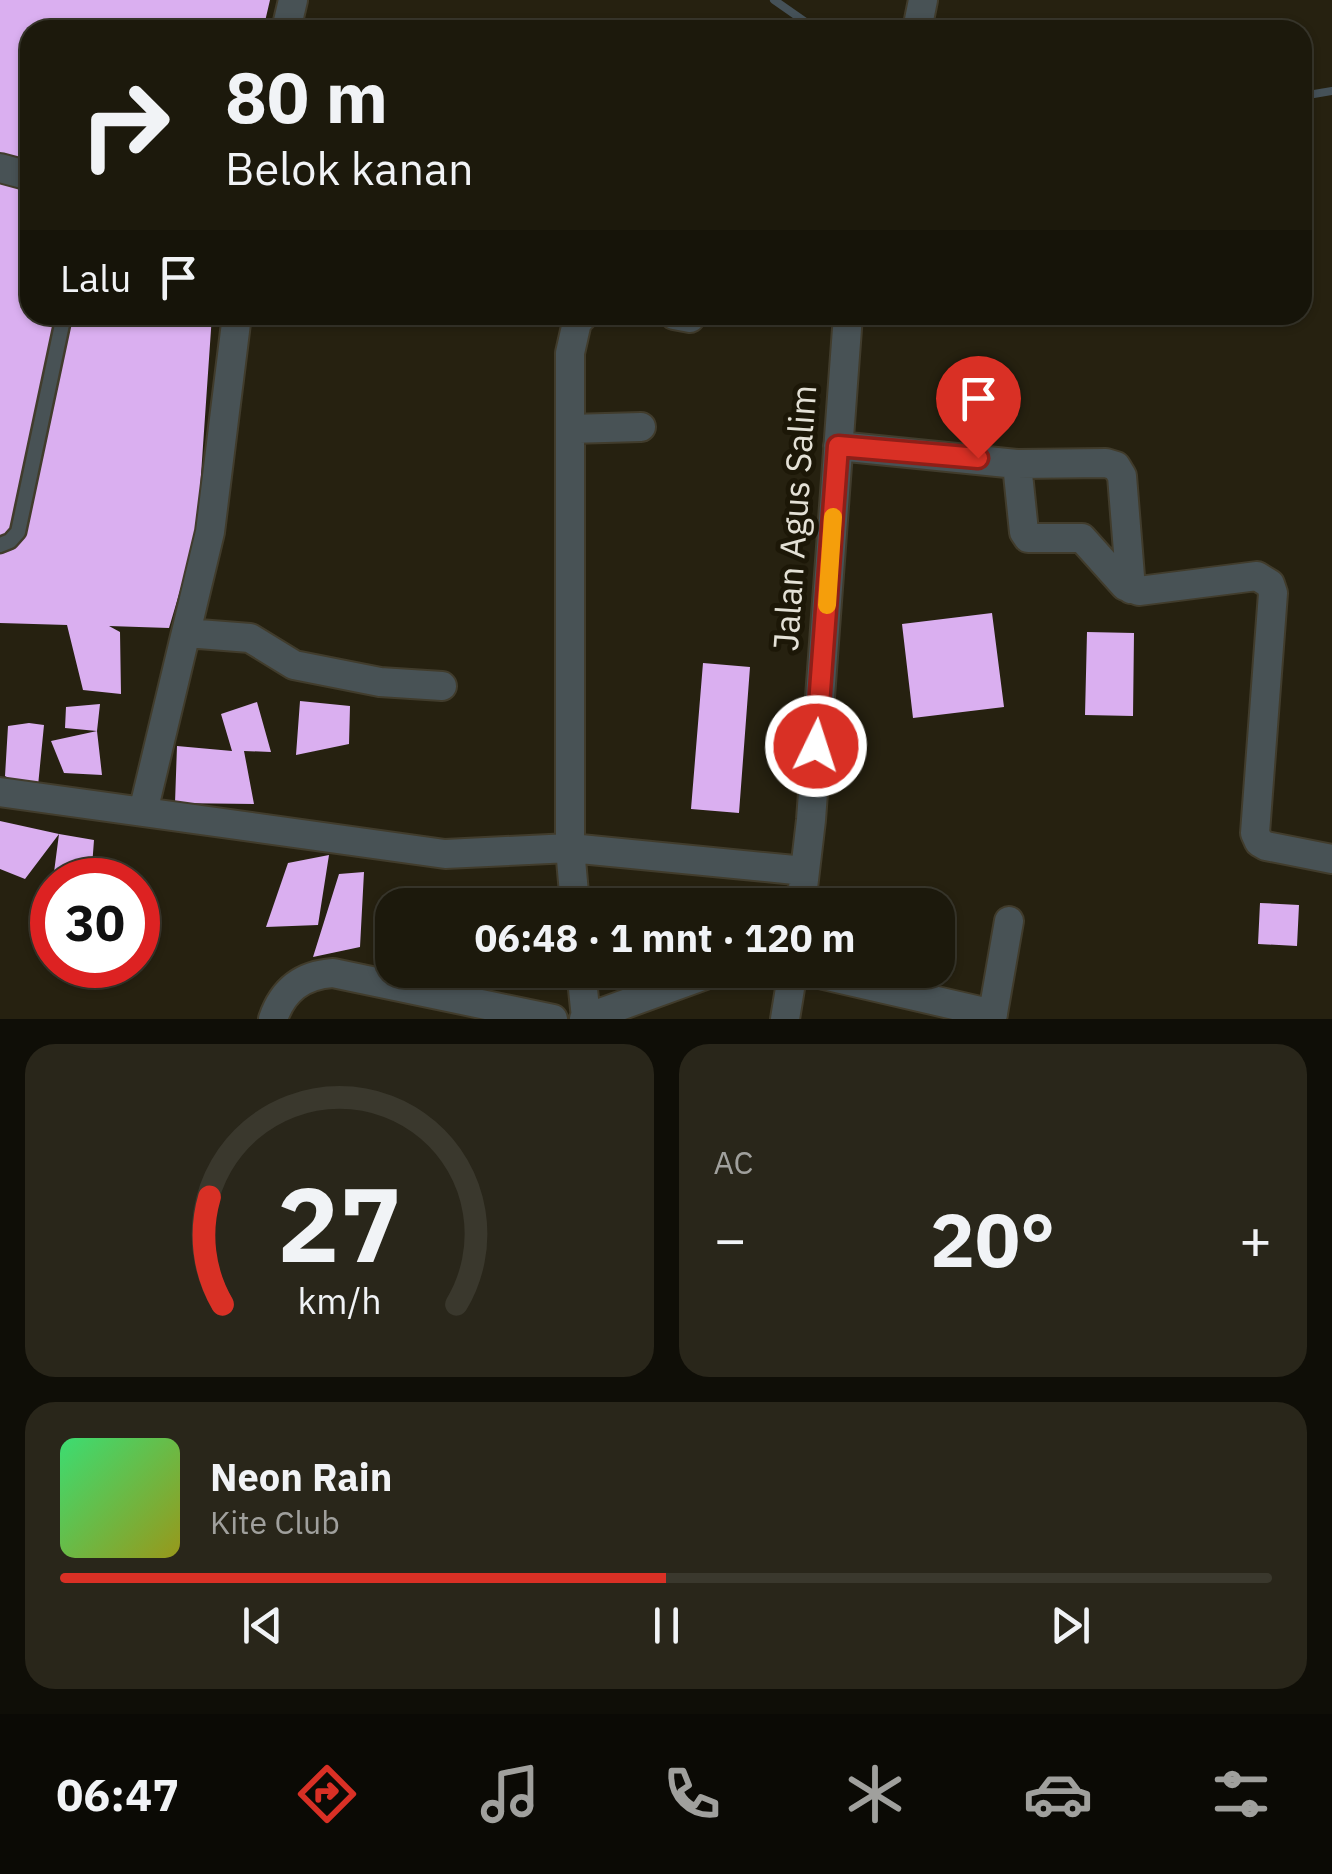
<!DOCTYPE html>
<html lang="id">
<head>
<meta charset="utf-8">
<style>
  :root { --surface:#1c190c; --page:#29261a; --text:#f1f3f6; --muted:#a0a09d; --line:#3a382d; --accent:#d93025 }
  body { margin:0; font-family:"IBM Plex Sans",sans-serif; background:var(--page); color:var(--text); height:100vh; display:flex; flex-direction:column; font-size:38px; white-space:nowrap }
  * { box-sizing:border-box; margin:0 }
  p { font-size:32px; color:var(--muted) }
  .icon { flex:none; width:55px; height:55px; fill:none; stroke:currentColor; stroke-width:2; stroke-linecap:round; stroke-linejoin:round }
  .map { position:relative; height:1019px; overflow:hidden }
  .drawer { display:flex; flex-direction:column; gap:25px; padding:25px; background:#0f0e07; flex:1 }
  .drawer>* { flex:none }
  .hud { position:absolute; left:20px; top:20px; width:1292px; height:305px; border-radius:30px; box-shadow:0 2px 8px #0004,0 0 0 2px var(--line); background:#1c190c; color:var(--text); overflow:hidden }
  .speed { position:absolute; left:30px; top:858px; display:flex; gap:20px; font-size:50px; font-weight:700; text-align:center }
  .speed>* { display:grid; place-content:center; width:130px; height:130px; border-radius:50%; background:var(--surface); box-shadow:0 2px 8px #0004,0 0 0 2px var(--line); line-height:1 }
  .speed .limit { border:15px solid #d22; background:#fff; color:#111 }
  .pin { position:absolute; display:grid; place-items:center; width:85px; height:85px; color:#fff; margin:-102px -42px; border-radius:50% 50% 50% 0; rotate:-45deg; box-shadow:0 0 10px #0007 }
  .pin .icon { rotate:45deg }
  .me { position:absolute; width:110px; margin:-55px; rotate:4deg; stroke-linejoin:round; filter:drop-shadow(0 0 8px #0008) }
  .turn { display:flex; align-items:center; gap:35px; height:210px; padding:0 40px; font-size:45px }
  .turn .icon { width:130px; height:130px; stroke-width:2.5 }
  .turn b { display:block; font-size:70px; line-height:85px }
  .then { display:flex; align-items:center; height:95px; padding:0 40px; background:#0003; gap:20px; font-size:38px }
  .big { font-size:75px; font-weight:700; line-height:1.1 }
  .drawer .widget { flex:1; display:flex; flex-direction:column; justify-content:center; gap:15px; min-width:0; padding:0 35px; border-radius:30px; background:var(--page) }
  .drawer .dial { align-items:center; gap:0 }
  .dial svg { height:260px; overflow:visible; fill:none; stroke:var(--line); stroke-width:7; stroke-linecap:round; text-anchor:middle }
  .dial text { fill:var(--text); stroke:none }
  .song { display:flex; align-items:center; gap:30px }
  .cover { width:120px; height:120px; border-radius:15px; background:linear-gradient(135deg,hsl(140 70% 55%),hsl(60 70% 35%)) }
  .played { height:10px; border-radius:5px; background:linear-gradient(90deg,var(--accent) 50%,var(--line) 50%) }
  .keys { display:flex; justify-content:space-around; direction:ltr }
  .heat { display:flex; justify-content:space-between; align-items:center; font-size:55px; direction:ltr }
  .drawer .tiles { flex:1; display:grid; gap:25px; grid-template-columns:1fr 1fr }
  .widget:last-child { grid-column:span 2 }
  .trip { position:absolute; left:375px; top:888px; width:580px; height:100px; border-radius:30px; background:var(--surface); box-shadow:0 2px 8px #0004,0 0 0 2px var(--line); font-weight:700; line-height:100px; text-align:center }
  .dock { display:flex; height:160px; justify-content:space-around; align-items:center; background:#0b0a05; color:var(--muted) }
  .dock .icon { width:70px; height:70px }
  .dock .on { color:var(--accent) }
  .dock b { font-size:45px; color:var(--text) }
  .map>svg:first-child { display:block }
</style>
</head>
<body>
<div class="map">
<svg width="1332" height="1019" viewBox="0 0 1332 1019">
  <rect width="100%" height="100%" fill="#262110"/>
  <g fill="none" stroke-linecap="round" stroke-linejoin="round">
    <!-- stream -->
    <path stroke="#455158" stroke-width="8" d="M774,0L817,30
      M1302,96L1332,91"/>
  </g>
  <!-- building -->
  <path fill="#daaff0" d="M0,0H270L263,30H30V315H212L197,533L169,628L109,626L120,632L121,694L83,690L67,625L0,623Z
    M992,613L1004,707L913,718L902,624Z
    M1087,632L1134,633L1133,716L1085,715Z
    M703,663L750,667L739,813L691,809Z
    M300,701L350,706L349,744L296,755Z
    M257,702L271,752L244,751L254,804L175,803L177,746L232,751L221,714Z
    M100,704L97,731L102,775L64,773L51,741L97,731L65,728L66,707Z
    M29,723L44,725L37,796L5,776L8,726Z
    M0,821L59,834L25,879L0,869Z
    M59,834L94,840L91,880H53Z
    M329,855L318,925L266,927L288,863Z
    M364,872L360,947L313,957L339,874Z
    M1260,903L1299,905L1297,946L1258,944Z"/>
  <g fill="none" stroke-linecap="round" stroke-linejoin="round">
    <!-- lane casing -->
    <g stroke="#413c2c" stroke-width="19">
      <path id="lane" d="M0,545L10,541L18,532L64,315"/>
    </g>
    <!-- street casing -->
    <g stroke="#413c2c" stroke-width="32">
      <path id="street" d="M286,30L293,0
        M917,30L923,0
        M0,168L30,176
        M674,315L690,318L691,315
        M570,429L641,427
        M838,446L1017,464L1106,463L1116,466L1122,476L1131,589
        M1017,464L1024,532L1028,538H1082L1125,586L1139,591L1257,576L1270,584L1273,593L1255,833L1259,842L1266,846L1332,859
        M186,633L250,638L294,665L380,682L442,686
        M0,792L445,854L570,848L805,871
        M143,812L210,532L237,315
        M575,905L570,848V353L577,322L584,315
        M801,905L811,820L848,315
        M581,970L586,1018
        M802,970L993,1014
        M273,1019C283,990 302,975 333,973L553,1019
        M584,1019L719,970
        M785,1019L793,970
        M992,1019L1009,921"/>
    </g>
    <!-- lane -->
    <use href="#lane" stroke="#485255" stroke-width="14"/>
    <!-- street -->
    <use href="#street" stroke="#485255" stroke-width="28"/>
  </g>
  <g fill="none" stroke-linecap="round" stroke-linejoin="round">
    <!-- route casing -->
    <g stroke="#8d1f18" stroke-width="25">
      <path id="route" d="M816,746L838,446L978,458"/>
    </g>
    <!-- route -->
    <use href="#route" stroke="#d93025" stroke-width="18"/>
    <!-- slow -->
    <path stroke="#f59e0b" stroke-width="18" d="M827,605L833,517"/>
  </g>
  <g text-anchor="middle" stroke-width="10" stroke-linejoin="round" paint-order="stroke">
    <!-- street labels -->
    <g font-size="35" fill="#e4e1d6" stroke="#1c1707">
      <text transform="translate(795 518) rotate(-86)" y="12">Jalan Agus Salim</text>
    </g>
  </g>
</svg>
<div class="speed"><div class="limit">30</div></div>
<div class="pin" style="left:978px;top:458px;background:#d93025"><svg class="icon" aria-label="arrive" viewBox="0 0 24 24"><path d="M6 21V4h12l-3 4 3 4H6"/></svg></div>
<svg class="me" style="left:816px;top:746px" viewBox="-20 -20 40 40"><circle r="17" fill="#d93025" stroke="#fff" stroke-width="3"/><path d="M0-11L8 9 0 5-8 9z" fill="#fff"/></svg>
<div class="trip">06:48 · 1 mnt · 120 m</div>
<div class="hud">
<div class="turn"><svg class="icon" aria-label="right" viewBox="0 0 24 24"><path d="M7 20v-9h11M14 6l5 5-5 5"/></svg><div><b>80 m</b>Belok kanan</div></div>
<div class="then">Lalu<svg class="icon" aria-label="arrive" viewBox="0 0 24 24"><path d="M6 21V4h12l-3 4 3 4H6"/></svg></div>
</div>
</div>
<section class="drawer">
<div class="tiles">
<div class="widget dial"><svg viewBox="0 0 100 80">
<path d="M14 69A42 42 0 1 1 86 69"/>
<path d="M14 69A42 42 0 0 1 10 36" stroke="#d93025"/>
<text x="50" y="56" font-size="32" font-weight="700">27</text>
<text x="50" y="72" font-size="11">km/h</text>
</svg></div>
<div class="widget"><p>AC</p>
<div class="heat"><a>−</a><b class="big">20°</b><a>+</a></div>
</div>
<div class="widget">
<div class="song"><i class="cover"></i><div><b>Neon Rain</b><p>Kite Club</p></div></div>
<div class="played"></div>
<div class="keys"><svg class="icon" aria-label="previous" viewBox="0 0 24 24"><path d="M18 5L8 12l10 7zM5 5v14"/></svg><svg class="icon" aria-label="pause" viewBox="0 0 24 24"><path d="M8 5v14M16 5v14"/></svg><svg class="icon" aria-label="next" viewBox="0 0 24 24"><path d="M6 5l10 7-10 7zM19 5v14"/></svg></div>
</div>
</div>
</section>
<nav class="dock">
<b>06:47</b>
<svg class="icon on" aria-label="directions" viewBox="0 0 24 24"><path d="M12 3l9 9-9 9-9-9zM9 14v-3h6M13 9l2 2-2 2"/></svg>
<svg class="icon" aria-label="music" viewBox="0 0 24 24"><path d="M9 18V5l10-2v13"/><circle cx="6" cy="18" r="3"/><circle cx="16" cy="16" r="3"/></svg>
<svg class="icon" aria-label="phone" viewBox="0 0 24 24"><path d="M5 4h4l2 5-3 2q2 4 5 5l2-3 5 2v4C11 20 4 13 5 4z"/></svg>
<svg class="icon" aria-label="climate" viewBox="0 0 24 24"><path d="M12 3v18M4 7l16 10M4 17L20 7"/></svg>
<svg class="icon" aria-label="car" viewBox="0 0 24 24"><path d="M5 17H2v-5l4-1 3-4h7l3 4 3 1v5h-3M9 17h6M6 11h13"/><circle cx="7" cy="17" r="2"/><circle cx="17" cy="17" r="2"/></svg>
<svg class="icon" aria-label="filters" viewBox="0 0 24 24"><path d="M4 7h16M4 17h16"/><circle cx="9" cy="7" r="2"/><circle cx="15" cy="17" r="2"/></svg>
</nav>
</body>
</html>
